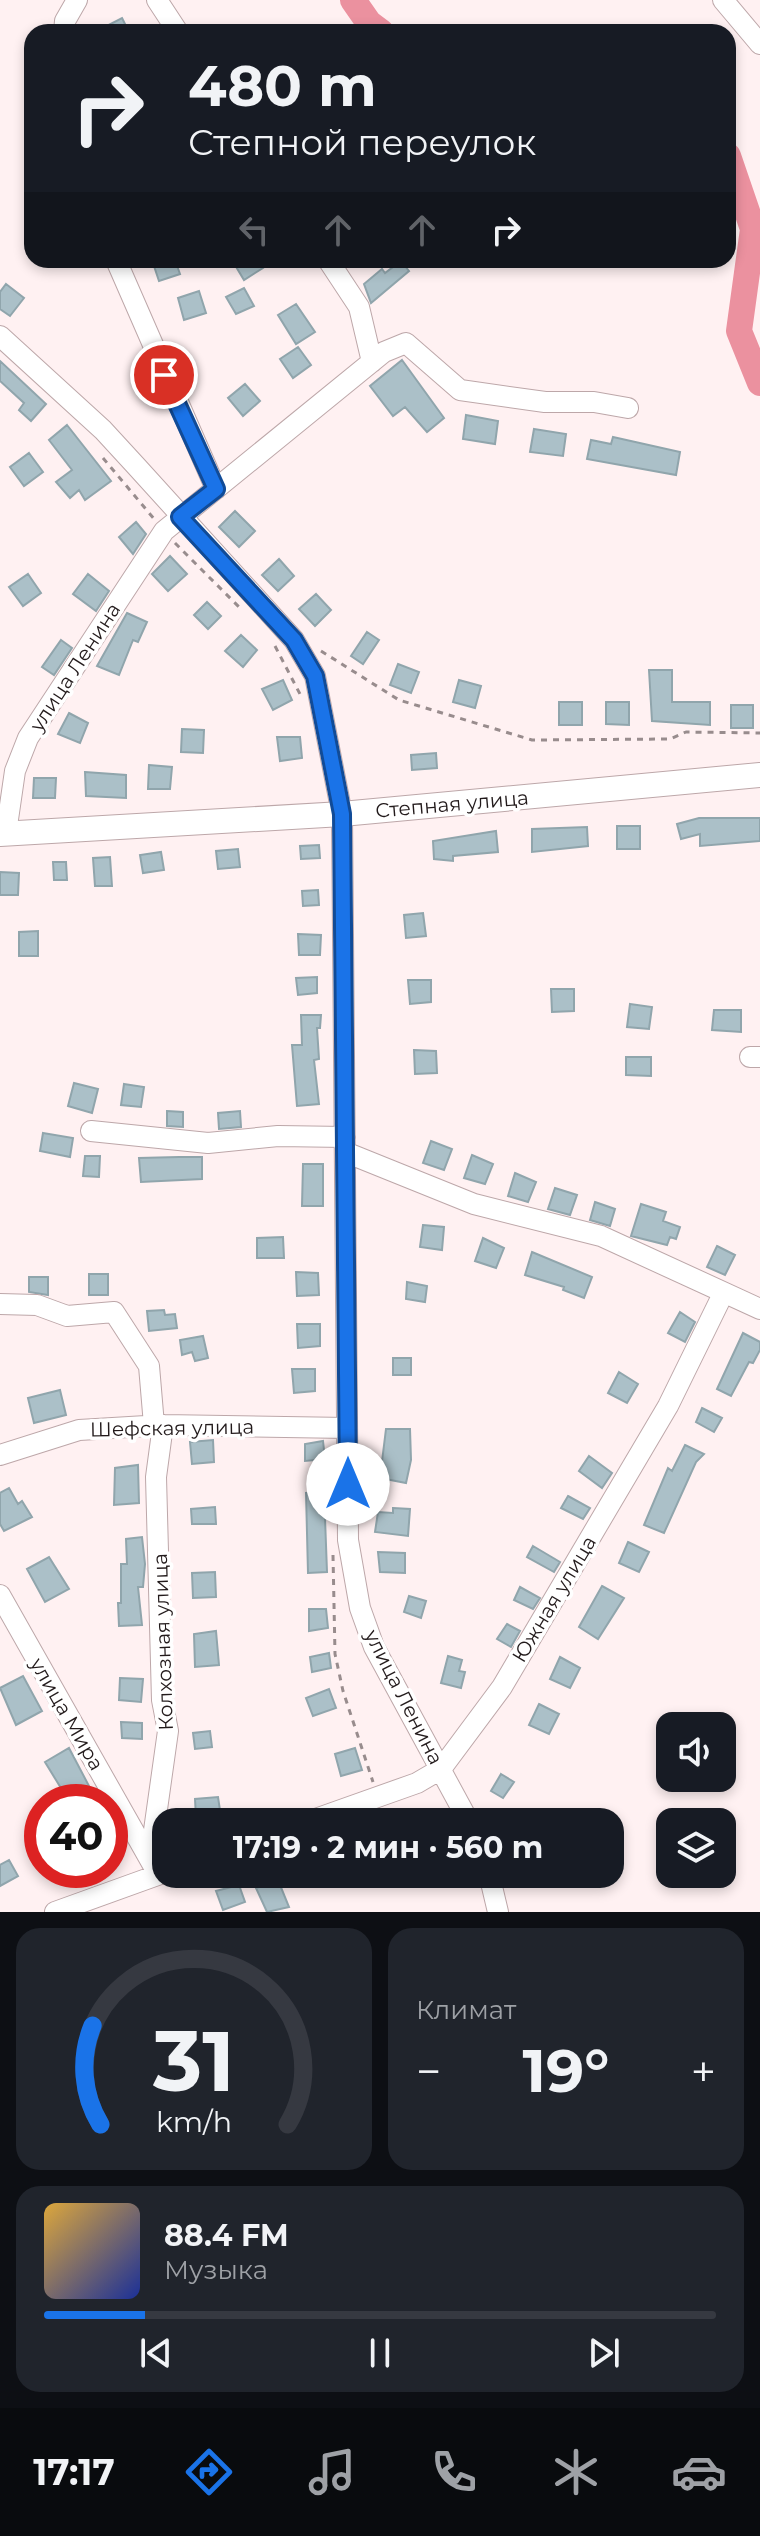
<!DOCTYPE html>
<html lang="ru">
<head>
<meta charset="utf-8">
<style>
  :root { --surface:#171b24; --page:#20242c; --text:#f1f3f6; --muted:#9ea1a6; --line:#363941; --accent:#1a73e8 }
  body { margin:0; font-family:Montserrat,sans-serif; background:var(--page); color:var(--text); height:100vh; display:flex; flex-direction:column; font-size:30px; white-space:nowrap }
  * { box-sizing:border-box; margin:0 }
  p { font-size:26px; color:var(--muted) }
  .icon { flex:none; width:44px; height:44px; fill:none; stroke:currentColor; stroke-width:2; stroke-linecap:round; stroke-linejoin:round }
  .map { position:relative; height:1912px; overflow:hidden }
  .drawer { display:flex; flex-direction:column; gap:16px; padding:16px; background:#0d0f14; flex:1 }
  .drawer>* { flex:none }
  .top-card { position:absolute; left:24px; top:24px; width:712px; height:244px; border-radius:24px; box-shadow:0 4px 12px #0003; background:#171b24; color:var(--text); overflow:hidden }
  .tools { position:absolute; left:656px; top:1712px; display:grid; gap:16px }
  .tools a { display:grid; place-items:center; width:80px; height:80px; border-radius:16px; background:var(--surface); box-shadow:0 4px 12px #0003; font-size:40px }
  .speed { position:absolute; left:24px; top:1784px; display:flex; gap:16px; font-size:40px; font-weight:700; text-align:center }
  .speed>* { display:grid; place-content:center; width:104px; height:104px; border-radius:50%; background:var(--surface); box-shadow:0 4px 12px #0003; line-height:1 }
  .speed .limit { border:12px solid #d22; background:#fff; color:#111 }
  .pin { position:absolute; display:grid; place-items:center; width:68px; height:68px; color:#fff; margin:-34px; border:4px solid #fff; border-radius:50%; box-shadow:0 2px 8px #0007 }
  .me { position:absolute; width:88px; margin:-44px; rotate:0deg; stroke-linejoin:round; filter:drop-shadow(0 0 6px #0008) }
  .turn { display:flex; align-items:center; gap:28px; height:168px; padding:0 32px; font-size:36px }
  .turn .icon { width:104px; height:104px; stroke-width:2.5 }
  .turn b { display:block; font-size:56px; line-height:68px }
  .lanes { display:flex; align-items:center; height:76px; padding:0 32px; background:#0003; justify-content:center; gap:40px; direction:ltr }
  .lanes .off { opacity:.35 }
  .big { font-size:60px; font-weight:700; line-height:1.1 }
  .drawer .card { flex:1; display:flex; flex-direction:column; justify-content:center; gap:12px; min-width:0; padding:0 28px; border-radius:24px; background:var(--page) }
  .drawer .dial { align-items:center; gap:0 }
  .dial svg { height:208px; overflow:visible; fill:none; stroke:var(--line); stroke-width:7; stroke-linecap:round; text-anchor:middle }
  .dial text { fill:var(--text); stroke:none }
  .song { display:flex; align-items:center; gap:24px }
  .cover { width:96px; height:96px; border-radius:12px; background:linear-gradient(135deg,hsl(40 70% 55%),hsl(230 70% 35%)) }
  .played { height:8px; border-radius:4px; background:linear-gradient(90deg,var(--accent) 15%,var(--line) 15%) }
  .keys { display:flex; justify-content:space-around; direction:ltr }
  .heat { display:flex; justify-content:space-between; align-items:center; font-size:44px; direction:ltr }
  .drawer .tiles { flex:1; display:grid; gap:16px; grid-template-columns:1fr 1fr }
  .card:last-child { grid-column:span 2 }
  .trip { position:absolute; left:152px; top:1808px; width:472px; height:80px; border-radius:24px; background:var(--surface); box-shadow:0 4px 12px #0003; font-weight:700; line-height:80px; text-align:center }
  .dock { display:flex; height:128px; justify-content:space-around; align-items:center; background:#090b0e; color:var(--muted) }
  .dock .icon { width:56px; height:56px }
  .dock .current { color:var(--accent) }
  .dock b { font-size:36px; color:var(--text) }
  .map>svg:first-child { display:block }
</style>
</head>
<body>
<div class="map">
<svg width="760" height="1912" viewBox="0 0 760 1912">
  <rect width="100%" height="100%" fill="#fff1f2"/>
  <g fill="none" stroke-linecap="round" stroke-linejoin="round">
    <!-- river -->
    <path stroke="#eb919f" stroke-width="26" d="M353,0L369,23L381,32
      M728,156L753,229L739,331L760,383"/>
  </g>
  <!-- building -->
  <path fill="#abc0c8" stroke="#90a5ac" stroke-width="2" d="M122,18L129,32H95Z
    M152,260H175L180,274L159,281Z
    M232,260H258L263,268L244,280Z
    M401,261L409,271L371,303L364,284L382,269L385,273Z
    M6,284L24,298L10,316L0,309V292Z
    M244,288L254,306L236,314L226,297Z
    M199,291L206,313L184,320L178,298Z
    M296,304L315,332L296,344L278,315Z
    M298,347L311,365L293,378L280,359Z
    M402,360L444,418L427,432L405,407L393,416L370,386Z
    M0,361L46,404L31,421L19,410L24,403L0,381Z
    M245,384L260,401L243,416L228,398Z
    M466,415L498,421L495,444L463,439Z
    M67,425L111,481L85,500L79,490L70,498L56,482L72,470L49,440Z
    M534,429L566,434L563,456L530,452Z
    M613,437L680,452L676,475L587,459L591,440L611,444Z
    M29,453L43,472L24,486L10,467Z
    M235,511L255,531L239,547L219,527Z
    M136,522L146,534L133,554L119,537Z
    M170,556L187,574L168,591L152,574Z
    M279,559L294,576L278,591L262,575Z
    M28,574L41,593L23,606L9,587Z
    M88,574L109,591L96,611L73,594Z
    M316,594L331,610L315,626L299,609Z
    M207,602L221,616L208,629L194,615Z
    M127,613L147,622L138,642L133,640L119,675L97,666Z
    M367,632L379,640L363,664L351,656Z
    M241,635L257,650L243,667L225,651Z
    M61,640L72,648L54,675L42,667Z
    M398,664L419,672L411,693L390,685Z
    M649,670H672V702H710V725L652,721Z
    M283,680L292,700L273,710L262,689Z
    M459,680L481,686L475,708L453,702Z
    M559,702H582V725H559Z
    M606,702H629V725L606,724Z
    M731,705H753V728H731Z
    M69,713L88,723L80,743L58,734Z
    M182,729L204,730L203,753L181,752Z
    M277,737H300L302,758L280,761Z
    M436,753L437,768L412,770L411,755Z
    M149,765L172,767L170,789H148Z
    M85,772L126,775V798L86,796Z
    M34,778H56L55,798H33Z
    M699,818H760V841L700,846V834L681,839L677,824Z
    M617,826H640V849H617Z
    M587,827L588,846L532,852V829Z
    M496,831L498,852L453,856V861L434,859L433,841Z
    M319,845L320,858L301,859L300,846Z
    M238,849L240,867L218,869L216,851Z
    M161,852L164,870L143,873L140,855Z
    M110,857L112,886H95L93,858Z
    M53,862H66L67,880H54Z
    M0,872L19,873L18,895H0Z
    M318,890L319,905L303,906L302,891Z
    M423,913L426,936L406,938L404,915Z
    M38,931V956H19V932Z
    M298,934L321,935L320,955H299Z
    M317,977V993L298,995L296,978Z
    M408,980H431V1002L410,1004Z
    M551,989H574V1011L552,1012Z
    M630,1004L652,1007L649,1029L627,1027Z
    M714,1010H741V1032L712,1030Z
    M301,1015H321L320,1028H317L319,1059L314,1060L319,1104L297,1106L292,1045H302Z
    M414,1050L436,1051L437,1073L415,1074Z
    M626,1057H651V1076L626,1075Z
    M74,1083L98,1089L92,1113L68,1106Z
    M124,1084L144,1087L141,1107L121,1105Z
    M167,1111L183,1112V1127L167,1126Z
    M240,1111L241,1127L219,1129L218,1113Z
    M43,1133L73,1138L70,1157L40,1151Z
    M431,1141L452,1149L444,1170L423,1163Z
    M472,1155L493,1164L485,1184L464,1178Z
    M85,1156H100L99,1177L83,1176Z
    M179,1157H202V1179L141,1182L139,1158Z
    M303,1164H323V1206H302Z
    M515,1173L536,1182L528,1202L508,1196Z
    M555,1188L577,1195L570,1215L548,1209Z
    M595,1202L615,1209L610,1226L590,1220Z
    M641,1204L666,1212L663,1221L680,1227L676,1239L670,1237L667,1245L631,1236Z
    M423,1225L444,1227L442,1250L420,1247Z
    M283,1237L284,1258H257V1238Z
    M483,1238L504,1248L496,1268L475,1261Z
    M717,1246L735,1255L725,1275L707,1267Z
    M532,1252L592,1277L584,1298L563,1290L564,1287L525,1275Z
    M296,1272L318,1273L319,1295L297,1296Z
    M89,1274H108V1295H89Z
    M29,1277H48V1295L29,1292Z
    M407,1282L427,1286L425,1302L406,1299Z
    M164,1310L165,1315L175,1314L177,1328L149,1331L147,1311Z
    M680,1312L695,1322L685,1342L668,1333Z
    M297,1324H320V1346L298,1348Z
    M743,1333L760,1342V1350L753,1363L749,1362L731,1396L717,1389Z
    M203,1336L208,1358L195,1361L192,1352L182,1355L180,1340Z
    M393,1358H411V1375H393Z
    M292,1369H315V1391L294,1393Z
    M619,1372L638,1384L627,1403L608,1393Z
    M60,1390L66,1415L34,1423L28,1398Z
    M702,1408L722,1418L714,1432L696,1422Z
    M386,1429H410L411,1460L406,1483L380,1478Z
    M213,1440L214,1462L192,1464L190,1442Z
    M323,1441L325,1459L305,1461V1444Z
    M685,1445L704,1454L696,1462L664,1533L644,1525L668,1468L672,1471Z
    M589,1456L612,1473L602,1488L579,1471Z
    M138,1465L139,1503L114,1505L115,1468Z
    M9,1488L18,1504L22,1501L32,1517L4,1531L0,1524V1493Z
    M324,1491L327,1572L308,1573L306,1493Z
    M568,1496L590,1508L583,1519L561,1508Z
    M215,1507L216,1524H192L191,1509Z
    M393,1508L410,1509L408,1536L375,1532L378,1512L393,1513Z
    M142,1537L145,1564L143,1587H138L142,1625L119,1626L118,1603H121V1564H127L126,1539Z
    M628,1542L649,1552L639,1572L619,1563Z
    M533,1546L560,1562L554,1572L527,1557Z
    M378,1552L405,1553V1573L380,1572Z
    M49,1557L69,1589L45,1602L27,1569Z
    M215,1572L216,1597L193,1598L192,1573Z
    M602,1586L624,1598L598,1639L579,1627Z
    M520,1587L540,1598L533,1609L514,1600Z
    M409,1596L426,1601L421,1618L404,1612Z
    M309,1609H326L328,1628L309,1631Z
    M507,1624L520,1631L511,1647L497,1639Z
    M216,1631L219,1665L195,1667L194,1634Z
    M329,1653L331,1668L312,1672L310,1657Z
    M448,1656L462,1660L459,1671L465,1672L461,1688L441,1683Z
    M560,1657L580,1668L570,1688L550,1679Z
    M23,1676L42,1711L16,1725L0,1688Z
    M120,1678L143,1679L141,1702L119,1700Z
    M329,1689L336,1708L313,1716L306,1698Z
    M539,1704L559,1714L549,1734L529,1725Z
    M121,1722L142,1723V1739L122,1738Z
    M210,1731L212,1747L195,1749L193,1733Z
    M69,1748L89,1786L67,1798L45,1762Z
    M355,1748L362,1770L341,1776L335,1754Z
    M501,1774L514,1782L503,1798L491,1791Z
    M218,1797L221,1817L196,1818L195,1799Z
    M9,1860L18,1876L0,1886V1865Z
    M278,1880L289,1907L267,1912L256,1888Z
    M239,1885L245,1902L223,1910L216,1891Z"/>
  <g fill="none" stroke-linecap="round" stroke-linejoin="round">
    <!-- minor casing -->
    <g stroke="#bda7a9" stroke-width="22">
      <path id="minor" d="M157,0L178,32
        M723,0L760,44
        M64,32L65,21L77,0
        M116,260L216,489
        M328,260L359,307L372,362
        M0,336L103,430L137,467L294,640L315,676L342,814L348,1540L360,1608L374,1647L469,1822
        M6,833L15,771L28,738L164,531L384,352L406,343L460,390L545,402H594L628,408
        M750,1057H760
        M91,1131L208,1143L278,1136L345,1137
        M345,1152L474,1204L601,1236L760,1309
        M0,1304L37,1305L67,1316L114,1312L149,1366L154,1425
        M0,1455L79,1430L163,1425L347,1428
        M0,1595L158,1874
        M307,1822L417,1783L441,1769L502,1687L668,1406L723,1294
        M150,1859L168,1731L162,1700L156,1477L163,1425
        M489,1874L498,1912
        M55,1912L166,1872"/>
    </g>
    <!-- major casing -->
    <g stroke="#bda7a9" stroke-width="26">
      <path id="major" d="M0,834L342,814L760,775"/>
    </g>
    <!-- path -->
    <path stroke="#988c8d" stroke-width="3" stroke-dasharray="6 6" stroke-linecap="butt" d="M103,458L155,520
      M175,543L241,609
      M275,646L301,696
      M321,651L399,700L532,740L670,739L686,732L760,733
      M333,1555L335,1654L343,1691L373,1782"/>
    <!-- minor -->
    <use href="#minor" stroke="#fff" stroke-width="20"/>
    <!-- major -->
    <use href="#major" stroke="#fff" stroke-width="24"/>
  </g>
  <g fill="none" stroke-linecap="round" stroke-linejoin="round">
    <!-- route casing -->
    <g stroke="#114b97" stroke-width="20">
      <path id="route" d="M164,375L216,489L180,517L294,640L315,676L342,814L348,1484"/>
    </g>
    <!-- route -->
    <use href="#route" stroke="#1a73e8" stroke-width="14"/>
  </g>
  <g text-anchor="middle" stroke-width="7" stroke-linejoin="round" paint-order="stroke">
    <!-- street labels -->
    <g font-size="20" fill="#221a1b" stroke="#fff">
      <text transform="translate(75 667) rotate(-57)" y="7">улица Ленина</text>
      <text transform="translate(452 804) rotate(-5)" y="7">Степная улица</text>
      <text transform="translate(172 1428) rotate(-1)" y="7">Шефская улица</text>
      <text transform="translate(554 1599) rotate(-59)" y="7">Южная улица</text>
      <text transform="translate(163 1642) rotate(-92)" y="7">Колхозная улица</text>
      <text transform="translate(404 1697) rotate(63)" y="7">улица Ленина</text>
      <text transform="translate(67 1714) rotate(60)" y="7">улица Мира</text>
    </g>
  </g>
</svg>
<div class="tools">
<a><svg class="icon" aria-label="sound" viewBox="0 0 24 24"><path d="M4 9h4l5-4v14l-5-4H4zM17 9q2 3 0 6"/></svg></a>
<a><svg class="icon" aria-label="layers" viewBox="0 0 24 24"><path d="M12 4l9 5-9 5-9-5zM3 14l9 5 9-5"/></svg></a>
</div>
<div class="speed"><div class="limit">40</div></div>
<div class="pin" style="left:164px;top:375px;background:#d93025"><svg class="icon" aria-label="arrive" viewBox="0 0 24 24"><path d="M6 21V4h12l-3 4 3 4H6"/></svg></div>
<svg class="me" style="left:348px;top:1484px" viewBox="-20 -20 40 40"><circle r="19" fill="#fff"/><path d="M0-13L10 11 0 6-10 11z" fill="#1a73e8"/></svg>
<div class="trip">17:19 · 2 мин · 560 m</div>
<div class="top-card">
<div class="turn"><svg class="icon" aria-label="right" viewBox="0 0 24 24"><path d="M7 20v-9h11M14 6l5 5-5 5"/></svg><div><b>480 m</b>Степной переулок</div></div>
<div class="lanes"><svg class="icon off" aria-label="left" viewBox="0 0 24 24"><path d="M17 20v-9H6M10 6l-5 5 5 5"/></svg><svg class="icon off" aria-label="ahead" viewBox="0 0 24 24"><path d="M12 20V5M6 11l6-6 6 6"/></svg><svg class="icon off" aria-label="ahead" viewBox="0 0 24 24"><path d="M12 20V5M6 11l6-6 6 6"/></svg><svg class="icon" aria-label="right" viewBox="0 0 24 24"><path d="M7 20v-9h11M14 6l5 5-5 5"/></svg></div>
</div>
</div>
<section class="drawer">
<div class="tiles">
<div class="card dial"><svg viewBox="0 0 100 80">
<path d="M14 69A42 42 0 1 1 86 69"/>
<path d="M14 69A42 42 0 0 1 11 31" stroke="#1a73e8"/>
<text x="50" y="56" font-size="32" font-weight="700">31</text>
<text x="50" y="72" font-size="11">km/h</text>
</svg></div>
<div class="card"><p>Климат</p>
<div class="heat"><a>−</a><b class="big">19°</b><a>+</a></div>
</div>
<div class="card">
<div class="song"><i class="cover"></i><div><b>88.4 FM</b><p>Музыка</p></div></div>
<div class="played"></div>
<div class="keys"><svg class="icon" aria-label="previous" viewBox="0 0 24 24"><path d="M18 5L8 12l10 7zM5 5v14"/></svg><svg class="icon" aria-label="pause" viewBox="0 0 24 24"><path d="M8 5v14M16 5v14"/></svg><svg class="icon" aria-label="next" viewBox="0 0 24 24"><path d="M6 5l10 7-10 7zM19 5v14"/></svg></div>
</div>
</div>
</section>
<nav class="dock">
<b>17:17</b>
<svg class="icon current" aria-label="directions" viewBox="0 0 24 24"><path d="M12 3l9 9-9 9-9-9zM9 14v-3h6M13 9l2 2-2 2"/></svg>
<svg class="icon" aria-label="music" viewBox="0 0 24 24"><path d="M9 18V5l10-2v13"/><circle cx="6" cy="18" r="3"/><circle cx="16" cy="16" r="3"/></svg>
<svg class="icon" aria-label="phone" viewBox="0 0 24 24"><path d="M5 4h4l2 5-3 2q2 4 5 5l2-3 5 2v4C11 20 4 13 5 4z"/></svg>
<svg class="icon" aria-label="climate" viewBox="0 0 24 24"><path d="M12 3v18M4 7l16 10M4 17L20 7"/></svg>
<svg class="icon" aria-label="car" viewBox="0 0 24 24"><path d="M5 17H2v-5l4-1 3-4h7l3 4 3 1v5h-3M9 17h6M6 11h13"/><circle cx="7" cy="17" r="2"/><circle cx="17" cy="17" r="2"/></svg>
</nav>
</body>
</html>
